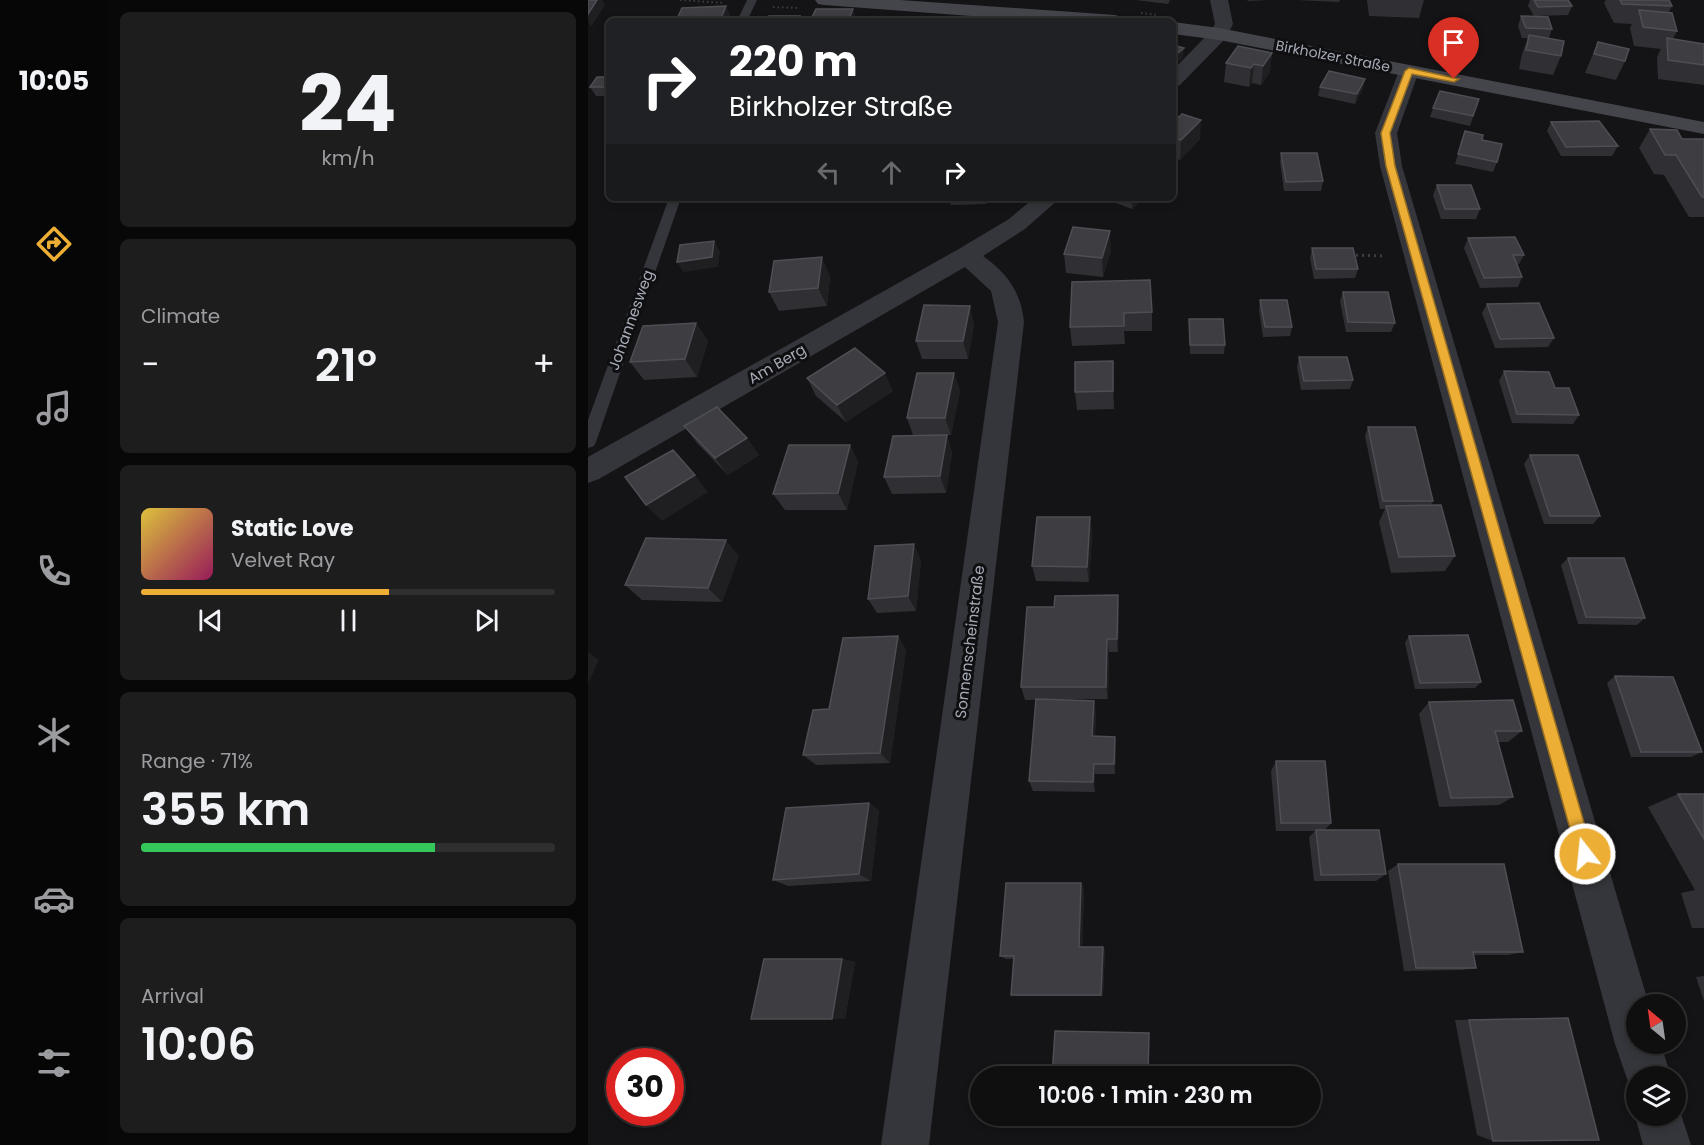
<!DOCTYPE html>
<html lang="en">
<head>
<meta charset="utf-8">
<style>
  :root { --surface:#0f0f10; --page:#1d1d1e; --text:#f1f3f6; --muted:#9b9c9f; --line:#2f2f30; --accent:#edae35 }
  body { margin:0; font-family:Poppins,sans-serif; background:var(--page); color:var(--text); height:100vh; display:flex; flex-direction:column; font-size:22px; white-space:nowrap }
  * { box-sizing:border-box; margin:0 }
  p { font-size:20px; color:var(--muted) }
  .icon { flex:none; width:33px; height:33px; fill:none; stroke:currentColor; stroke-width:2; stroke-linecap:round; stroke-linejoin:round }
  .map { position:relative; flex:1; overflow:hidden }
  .details { display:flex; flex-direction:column; gap:12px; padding:12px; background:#080809; width:480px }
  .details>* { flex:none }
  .top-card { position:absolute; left:18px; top:18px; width:570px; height:183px; border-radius:9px; box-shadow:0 3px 9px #0003,0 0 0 2px var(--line); background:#202124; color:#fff; overflow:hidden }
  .needle { width:39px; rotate:331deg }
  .controls { position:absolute; left:1038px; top:994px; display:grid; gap:12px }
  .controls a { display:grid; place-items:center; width:60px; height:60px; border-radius:50%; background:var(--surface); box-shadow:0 3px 9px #0003,0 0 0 2px var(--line); font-size:30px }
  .speed { position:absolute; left:18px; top:1048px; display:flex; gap:12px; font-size:30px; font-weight:700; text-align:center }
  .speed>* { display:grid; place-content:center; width:78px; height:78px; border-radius:50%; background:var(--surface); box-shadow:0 3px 9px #0003,0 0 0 2px var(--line); line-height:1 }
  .speed .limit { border:9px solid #d22; background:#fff; color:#111 }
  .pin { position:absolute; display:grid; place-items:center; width:51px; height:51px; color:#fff; margin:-62px -26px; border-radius:50% 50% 50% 0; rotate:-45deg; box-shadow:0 0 6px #0007 }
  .pin .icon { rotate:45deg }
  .me { position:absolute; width:66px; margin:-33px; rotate:344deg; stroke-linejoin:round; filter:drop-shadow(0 0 4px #0008) }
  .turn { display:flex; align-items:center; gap:21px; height:126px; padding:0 24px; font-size:27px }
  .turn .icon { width:78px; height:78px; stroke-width:2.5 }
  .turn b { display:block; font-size:42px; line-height:51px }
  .lanes { display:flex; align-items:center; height:57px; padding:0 24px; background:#0003; justify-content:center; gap:30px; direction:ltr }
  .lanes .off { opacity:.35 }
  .big { font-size:45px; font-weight:600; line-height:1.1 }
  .details .card { flex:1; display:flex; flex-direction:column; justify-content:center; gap:9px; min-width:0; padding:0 21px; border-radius:9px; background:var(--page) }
  .details .dial { align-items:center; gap:0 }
  .dial b { font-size:78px; line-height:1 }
  .song { display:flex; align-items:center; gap:18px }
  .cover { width:72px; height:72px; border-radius:9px; background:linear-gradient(135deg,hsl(50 70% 55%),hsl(330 70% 35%)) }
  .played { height:6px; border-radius:3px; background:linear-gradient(90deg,var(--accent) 60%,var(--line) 60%) }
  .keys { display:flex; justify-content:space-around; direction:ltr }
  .heat { display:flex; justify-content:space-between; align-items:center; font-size:33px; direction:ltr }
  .charge { height:9px; border-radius:4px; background:linear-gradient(90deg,#34c759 71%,var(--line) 0) }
  .trip { position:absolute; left:382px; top:1066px; width:351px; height:60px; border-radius:30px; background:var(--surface); box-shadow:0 3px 9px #0003,0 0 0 2px var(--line); font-weight:600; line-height:60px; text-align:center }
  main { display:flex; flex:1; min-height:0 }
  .menu { display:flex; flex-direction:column; width:108px; justify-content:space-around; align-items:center; background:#060606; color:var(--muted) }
  .menu .icon { width:42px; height:42px }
  .menu .selected { color:var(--accent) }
  .menu b { font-size:27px; color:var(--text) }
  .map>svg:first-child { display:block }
</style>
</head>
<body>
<main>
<nav class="menu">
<b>10:05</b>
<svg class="icon selected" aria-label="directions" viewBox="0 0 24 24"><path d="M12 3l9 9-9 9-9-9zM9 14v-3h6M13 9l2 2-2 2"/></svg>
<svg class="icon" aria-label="music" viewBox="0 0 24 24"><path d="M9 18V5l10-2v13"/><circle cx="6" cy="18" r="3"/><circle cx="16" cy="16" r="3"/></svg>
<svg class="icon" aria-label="phone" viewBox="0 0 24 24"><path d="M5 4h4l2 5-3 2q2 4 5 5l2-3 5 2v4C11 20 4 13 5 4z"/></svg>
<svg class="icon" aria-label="climate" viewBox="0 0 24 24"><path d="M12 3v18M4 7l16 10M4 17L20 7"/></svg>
<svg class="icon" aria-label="car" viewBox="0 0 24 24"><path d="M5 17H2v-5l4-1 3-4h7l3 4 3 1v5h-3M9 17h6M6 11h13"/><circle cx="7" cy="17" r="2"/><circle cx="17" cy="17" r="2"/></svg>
<svg class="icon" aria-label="filters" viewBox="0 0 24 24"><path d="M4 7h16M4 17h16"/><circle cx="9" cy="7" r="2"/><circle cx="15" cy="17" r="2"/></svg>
</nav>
<section class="details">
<div class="card dial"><b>24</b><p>km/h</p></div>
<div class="card"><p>Climate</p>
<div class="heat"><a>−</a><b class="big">21°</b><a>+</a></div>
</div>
<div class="card">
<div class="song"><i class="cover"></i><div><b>Static Love</b><p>Velvet Ray</p></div></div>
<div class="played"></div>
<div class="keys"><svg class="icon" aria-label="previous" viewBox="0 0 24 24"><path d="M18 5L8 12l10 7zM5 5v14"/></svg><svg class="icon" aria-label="pause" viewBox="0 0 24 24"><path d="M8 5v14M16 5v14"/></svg><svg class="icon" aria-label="next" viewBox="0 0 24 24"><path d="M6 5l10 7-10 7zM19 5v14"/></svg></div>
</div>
<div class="card"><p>Range · 71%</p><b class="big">355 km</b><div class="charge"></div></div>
<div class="card"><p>Arrival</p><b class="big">10:06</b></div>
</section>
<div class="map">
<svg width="1116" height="1145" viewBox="0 0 1116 1145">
  <rect width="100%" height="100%" fill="#141416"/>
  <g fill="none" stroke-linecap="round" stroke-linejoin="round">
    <!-- path-far1 -->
    <path stroke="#3b3d42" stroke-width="2" stroke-dasharray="1.5 3" stroke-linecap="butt" d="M92,0L136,3
      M185,7L211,8
      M553,13L569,15"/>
    <!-- path -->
    <path stroke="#3b3d42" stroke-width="3" stroke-dasharray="2 4" stroke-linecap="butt" d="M762,255L797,256"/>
    <!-- lane -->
    <path fill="#35363b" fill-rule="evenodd" d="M159,0H169L159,21H149Z
      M81,198H93L8,442L6,446L0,448V420Z"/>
    <!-- street -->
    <path fill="#35363b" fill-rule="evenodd" d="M622,0H640L645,24L638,38L592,85L585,87V70L623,31L627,24Z
      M821,65L828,67L831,71L809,133L814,166L1061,1005H1048V1044H1073L1083,1077H1048V1095L1044,1093L1027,1044L792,166L787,133L811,71L814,67Z
      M446,198H472L437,229L395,256C419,273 433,292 436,322L341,1145H293L410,322L403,291L377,267L11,479L0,483V457L369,250L421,219Z
      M1088,1099L1103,1145H1055L1047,1116L1048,1113V1116H1088Z"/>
    <!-- secondary -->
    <path fill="#43454b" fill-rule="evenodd" d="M227,0H312L527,15L534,17L536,21H450L236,5L230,4Z
      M585,22L631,28L1116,122V134L631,40L585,34Z"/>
  </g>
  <!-- wall -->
  <path fill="#303034" d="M548,0H582L580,4Z
    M659,0H681L660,1Z
    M708,0H752L751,2Z
    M779,0H836L831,18L781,16Z
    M942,0H980L984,6L980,15L946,16L940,6Z
    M1018,0H1032L1084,6L1081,12L1089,31L1085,39L1116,44V85L1070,79L1069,57L1073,49L1046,46L1042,28L1044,24L1026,23L1016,3Z
    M933,16L964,29L961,38L973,56L965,75L931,69L934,54L940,38H934L930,26Z
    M1010,42L1037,61L1028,80L997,73Z
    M684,53L682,72L673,85L664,83L661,87L636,82L638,63Z
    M21,77V96H8L2,87Z
    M777,79L775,88L767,104L730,96L732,87Z
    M891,99L882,126L842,117L845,108Z
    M585,115L612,139L592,160L585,157Z
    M963,122L1030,146L1024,156H973L959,131Z
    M1062,129L1094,139H1116V217H1101L1076,175L1066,174L1051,148Z
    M877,131L894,140L909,162L905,172L867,164Z
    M693,153L735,181L733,191H696L692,162Z
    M849,185L892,209L888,219H853L845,195Z
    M361,198H398V204L363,205Z
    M515,198H555L544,209Z
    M880,238L936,255L931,264L929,265L934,277L930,287L892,288L876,248Z
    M724,248L770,269L767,278L726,279L722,258Z
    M523,250L515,277L478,273L476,254Z
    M242,276L239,306L191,311L181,292Z
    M484,282L564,312V331H536L537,344L484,346L482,327Z
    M755,292L807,323L803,332H758L752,301Z
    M672,300L704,327L702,336L675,337L671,310Z
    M899,304L966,338L960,347L907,348L894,313Z
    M601,319L637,345L636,354H602Z
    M108,323L120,341L109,377L56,380L42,362Z
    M386,324L380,359H334L328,341Z
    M711,357L765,380L762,389L713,390L709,367Z
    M916,371L967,388L991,415L985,424L924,423L911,381Z
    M366,373L372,391L363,435H325L319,418Z
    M219,378L305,391L258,422L228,396Z
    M526,379V409L489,410L487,392Z
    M96,426L159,438L171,455L140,475L109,443Z
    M780,427L845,501L843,505L867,556L857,571L803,573L791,522L797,509H792L777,436Z
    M359,435L364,453L358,493L304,494L296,477Z
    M262,445L270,462L259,510H197L185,494Z
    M942,455L1012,516L1005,524H956L936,464Z
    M502,517L504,533L501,582L448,581L444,566Z
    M151,556L134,602L54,600L37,585Z
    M980,558L1057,618L1049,625L990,624L973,565Z
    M333,560L328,611L289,613L280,599Z
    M531,610L530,652H521L520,699L437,700L433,687Z
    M310,636L318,650L302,763L228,765L215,755Z
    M821,636L893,682L887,688L827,689L817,643Z
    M1027,676L1114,752L1103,757H1043L1019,683Z
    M841,702L934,731L920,742H910L925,797L911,805L851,807L831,714Z
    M508,713L507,736L528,748L527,774H507V792L445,791L441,781Z
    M688,761L743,823L737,830L798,874L788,881H726L721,837L727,831H688L683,771Z
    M1090,794H1116V928H1104L1093,893L1107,890L1060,807Z
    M281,803L291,811L283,881L200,886L185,880Z
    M810,864L935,952L920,955H885L888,968L874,970L816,971L800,871Z
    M493,883L496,889L494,947L517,950L515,996H429L423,995L426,959H418L412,956Z
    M254,959L267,962L257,1019H163Z
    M1116,976V1001L1108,977Z
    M980,1018L905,1141L889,1135L867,1020Z"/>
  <!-- shaded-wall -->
  <path fill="#1f1f22" d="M9,0H14L17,5L3,27L0,21V14Z
    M138,6L142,15L140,21H132Z
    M265,9L269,21H260Z
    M596,48L595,58L585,67V57Z
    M684,53L682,72L673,85L675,66Z
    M666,64L664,83L661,87L663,68Z
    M777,79L775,88L767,104L769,94Z
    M613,120L612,139L592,160L593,140Z
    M544,198H555L544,209Z
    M522,231L523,250L515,277L514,258Z
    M126,241L132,251L130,267L95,272L89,262Z
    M234,257L242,276L239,306L230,288Z
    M382,306L386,324L380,359L375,341Z
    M108,323L120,341L109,377L97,359Z
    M525,361L526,379V409L525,391Z
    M297,373L305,391L258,422L249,405Z
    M366,373L372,391L363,435L357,418Z
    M359,435L364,453L358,493L352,476Z
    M159,438L171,455L140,475L127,458Z
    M262,445L270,462L259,510L250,493Z
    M107,475L120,492L74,521L58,505Z
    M502,517L504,533L501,582L499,567Z
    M138,540L151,556L134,602L120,588Z
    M326,544L333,560L328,611L320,596Z
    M530,595L531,610L530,652L529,639Z
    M310,636L318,650L302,763L292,753Z
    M519,639L521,652L520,699L518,687Z
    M0,652L11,660L0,684Z
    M506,701L508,713L506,747L504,736Z
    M527,737L528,748L527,774L526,764Z
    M506,764L507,774V792L505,782Z
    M281,803L291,811L283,881L271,874Z
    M493,883L496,889L494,950L491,947Z
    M515,947L517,950L515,996L513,995Z
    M254,959L267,962L257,1019H244Z"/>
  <!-- building -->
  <path fill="#3d3d42" stroke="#4d4f54" stroke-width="1.5" d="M0,0H9L0,14Z
    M946,0H980L984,6L950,7Z
    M1032,0H1081L1084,6L1034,4Z
    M138,6L132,21H88L94,8Z
    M228,9H265L260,21H222Z
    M1051,10L1084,13L1089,31L1055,27Z
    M181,16H212L210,21H179Z
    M933,16L960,17L964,29L938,28Z
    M941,35L976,41L973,56L938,50Z
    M1079,38L1116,44V65L1080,60Z
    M1010,42L1041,49L1037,61L1006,54Z
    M585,45L596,48L585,57Z
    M650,46L684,53L675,66L666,64L663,68L638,63Z
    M741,71L777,79L769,94L732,87Z
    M9,77H21V87H2Z
    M852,91L891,99L885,116L845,108Z
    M594,114L613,120L593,140L585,138V115L591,117Z
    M1011,121L1030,146L978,147L963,122Z
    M1062,129L1089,130L1094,139H1116V197H1114L1088,155H1077Z
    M877,131L895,135L894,140L914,144L909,162L870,154Z
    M693,153H729L735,181L698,182Z
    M849,185H883L892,209H857Z
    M485,227L522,231L514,258L476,254Z
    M927,237L936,255H925L934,277L896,278L880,238Z
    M126,241L124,257L89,262L92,245Z
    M724,248H765L770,269H728Z
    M234,257L230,288L181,292L186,261Z
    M562,280L564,312L536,313V326L482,327L484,282Z
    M755,292H800L807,323L760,322Z
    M672,300H699L704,327H677Z
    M951,303L966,338L912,339L899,304Z
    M336,305L382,306L375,341H328Z
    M601,319H635L637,345H602Z
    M108,323L97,359L42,362L55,326Z
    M267,348L297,373L249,405L219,378Z
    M711,357H759L765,380L716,381Z
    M525,361V391L487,392V362Z
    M916,371L961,372L967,388H981L991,415L929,414Z
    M329,373H366L357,418H319Z
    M129,407L159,438L127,458L96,426Z
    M780,427H827L845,501H795Z
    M359,435L352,476L296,477L305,436Z
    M201,445H262L250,493L185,494Z
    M85,450L107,475L58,505L37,477Z
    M942,455H990L1012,516H962Z
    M853,505L867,556L811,557L798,506Z
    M449,517H502L499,567L444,566Z
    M58,538L138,540L120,588L37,585Z
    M326,544L320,596L280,599L287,546Z
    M980,558H1036L1057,618L998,617Z
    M530,595L529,639H519L518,687H433L439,607H466L467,596Z
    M880,635L893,682L832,683L821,636Z
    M310,636L292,753L215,755L225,710L241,709L255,638Z
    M1027,676L1085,677L1114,752H1053Z
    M448,699L506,701L504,736L527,737L526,764H506L505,782L441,781Z
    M925,700L934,731H907L925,797L863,798L841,702Z
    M688,761H737L743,823H693Z
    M1090,794H1116V839Z
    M281,803L271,874L185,880L198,808Z
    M728,830H791L798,874L733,875Z
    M810,864H916L935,952H885L888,968H828Z
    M418,883H493L491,947H515L513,995H423L426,956H412Z
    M176,959H254L244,1019H163Z
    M980,1018L1011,1140L905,1141L881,1020Z
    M467,1031L561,1033L560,1077H464Z"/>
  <!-- route -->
  <path fill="#edae35" stroke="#9a7122" stroke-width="1.5" d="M821,68L871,79L866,82L824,74L802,133L807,166L1005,854L1003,860L997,863L991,860L989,854L798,166L793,133L817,71Z"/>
  <g text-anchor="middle" stroke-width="6" stroke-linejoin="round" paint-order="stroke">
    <!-- far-street labels -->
    <g font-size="14" fill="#a6abb6" stroke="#0f0f11">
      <text transform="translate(745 56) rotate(11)" y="5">Birkholzer Straße</text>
    </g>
    <!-- street labels -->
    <g font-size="15" fill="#a6abb6" stroke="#0f0f11">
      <text transform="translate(43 320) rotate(-70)" y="5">Johannesweg</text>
      <text transform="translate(189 364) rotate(-30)" y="5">Am Berg</text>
      <text transform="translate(382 642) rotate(-83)" y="5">Sonnenscheinstraße</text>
    </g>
  </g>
</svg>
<div class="controls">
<a><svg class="needle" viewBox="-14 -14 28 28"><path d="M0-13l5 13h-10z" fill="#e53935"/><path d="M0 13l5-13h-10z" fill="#9b9c9f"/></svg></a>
<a><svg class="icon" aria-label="layers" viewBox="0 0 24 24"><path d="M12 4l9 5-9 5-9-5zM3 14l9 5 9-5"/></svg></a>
</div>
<div class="speed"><div class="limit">30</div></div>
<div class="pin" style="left:866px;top:79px;background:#d93025"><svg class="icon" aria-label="arrive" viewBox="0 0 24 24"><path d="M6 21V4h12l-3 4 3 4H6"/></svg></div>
<svg class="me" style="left:997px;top:854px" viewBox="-20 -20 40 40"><circle r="17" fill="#edae35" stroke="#fff" stroke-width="3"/><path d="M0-11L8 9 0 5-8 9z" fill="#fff"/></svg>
<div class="trip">10:06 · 1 min · 230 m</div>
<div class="top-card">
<div class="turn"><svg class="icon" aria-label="right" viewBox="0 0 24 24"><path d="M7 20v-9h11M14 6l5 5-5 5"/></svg><div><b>220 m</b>Birkholzer Straße</div></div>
<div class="lanes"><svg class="icon off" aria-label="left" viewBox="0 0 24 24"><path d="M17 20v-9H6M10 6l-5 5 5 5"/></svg><svg class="icon off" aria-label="ahead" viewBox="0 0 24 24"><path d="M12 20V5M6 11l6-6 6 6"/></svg><svg class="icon" aria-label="right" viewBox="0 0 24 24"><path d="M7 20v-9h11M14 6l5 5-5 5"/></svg></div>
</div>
</div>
</main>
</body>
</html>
